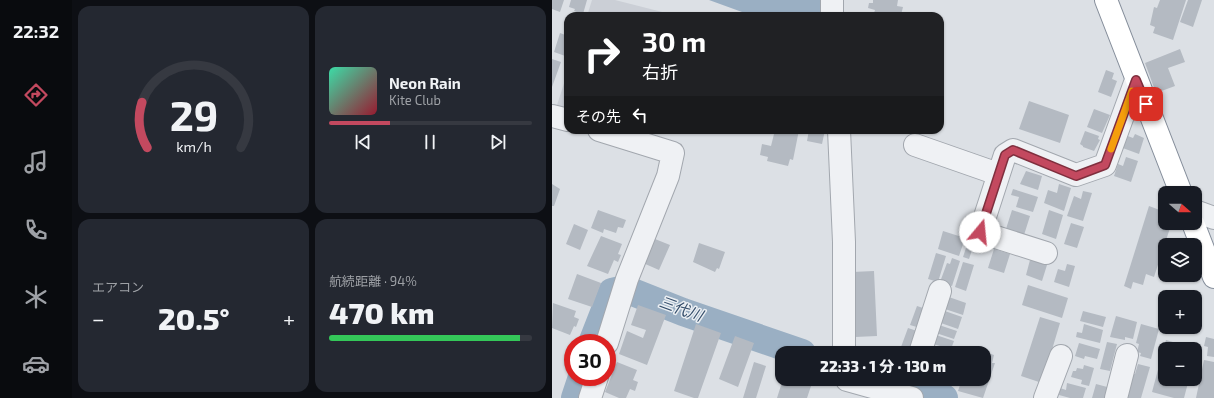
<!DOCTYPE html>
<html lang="ja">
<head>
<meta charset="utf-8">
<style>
  :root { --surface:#171b24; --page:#242831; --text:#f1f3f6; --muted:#9ea1a6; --line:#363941; --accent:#c3495f }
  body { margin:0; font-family:"Exo 2","Noto Sans JP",sans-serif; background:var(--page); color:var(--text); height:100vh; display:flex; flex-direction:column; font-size:15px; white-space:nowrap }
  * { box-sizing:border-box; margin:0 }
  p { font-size:13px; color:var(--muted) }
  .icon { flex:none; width:22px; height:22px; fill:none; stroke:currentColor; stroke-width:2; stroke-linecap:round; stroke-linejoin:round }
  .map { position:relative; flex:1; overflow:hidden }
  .sheet { display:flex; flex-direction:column; gap:6px; padding:6px; background:#0d0f14; width:480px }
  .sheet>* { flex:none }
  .hud { position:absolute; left:12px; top:12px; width:380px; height:122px; border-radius:12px; box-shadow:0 1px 3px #0004; background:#202124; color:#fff; overflow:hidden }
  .needle { width:26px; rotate:110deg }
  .controls { position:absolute; left:606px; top:186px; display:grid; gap:8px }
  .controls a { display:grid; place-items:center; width:44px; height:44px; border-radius:8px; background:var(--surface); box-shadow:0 1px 3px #0004; font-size:20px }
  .speed { position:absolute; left:12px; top:334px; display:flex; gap:8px; font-size:20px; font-weight:700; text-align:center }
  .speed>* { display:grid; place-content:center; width:52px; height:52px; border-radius:50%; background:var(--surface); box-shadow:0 1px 3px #0004; line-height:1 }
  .speed .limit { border:6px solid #d22; background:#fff; color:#111 }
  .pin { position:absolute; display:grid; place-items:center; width:34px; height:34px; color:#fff; margin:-17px; border-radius:8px; box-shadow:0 2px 6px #0006 }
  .me { position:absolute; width:44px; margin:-22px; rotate:17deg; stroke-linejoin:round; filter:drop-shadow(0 0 3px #0008) }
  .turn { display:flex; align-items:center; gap:14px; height:84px; padding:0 12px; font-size:18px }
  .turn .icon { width:52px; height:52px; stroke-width:2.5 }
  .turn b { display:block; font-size:28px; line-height:34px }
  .then { display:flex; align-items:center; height:38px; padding:0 12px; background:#0003; gap:8px; font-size:15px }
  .big { font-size:30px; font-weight:800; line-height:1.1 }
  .sheet .widget { flex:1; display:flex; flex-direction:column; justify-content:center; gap:6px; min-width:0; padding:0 14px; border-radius:12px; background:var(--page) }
  .sheet .dial { align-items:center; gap:0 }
  .dial svg { height:104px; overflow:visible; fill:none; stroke:var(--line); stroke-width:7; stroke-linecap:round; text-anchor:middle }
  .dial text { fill:var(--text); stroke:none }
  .song { display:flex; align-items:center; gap:12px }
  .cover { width:48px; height:48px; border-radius:6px; background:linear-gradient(135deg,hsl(160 70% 55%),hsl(350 70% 35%)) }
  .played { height:4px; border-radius:2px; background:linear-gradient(90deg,var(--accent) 30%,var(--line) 30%) }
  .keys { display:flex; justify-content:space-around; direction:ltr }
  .heat { display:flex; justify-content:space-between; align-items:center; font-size:22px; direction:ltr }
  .charge { height:6px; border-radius:3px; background:linear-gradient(90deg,#34c759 94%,var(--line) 0) }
  .sheet .tiles { flex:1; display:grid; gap:6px; grid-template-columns:repeat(2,1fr) }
  .trip { position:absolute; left:223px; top:346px; width:216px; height:40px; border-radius:12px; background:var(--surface); box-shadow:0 1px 3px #0004; font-weight:800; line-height:40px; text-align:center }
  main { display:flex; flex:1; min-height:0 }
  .tab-bar { display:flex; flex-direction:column; width:72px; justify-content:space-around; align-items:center; background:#090b0e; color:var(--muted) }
  .tab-bar .icon { width:28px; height:28px }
  .tab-bar .current { color:var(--accent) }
  .tab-bar b { font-size:18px; color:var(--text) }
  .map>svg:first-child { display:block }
</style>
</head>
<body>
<main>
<nav class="tab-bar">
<b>22:32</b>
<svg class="icon current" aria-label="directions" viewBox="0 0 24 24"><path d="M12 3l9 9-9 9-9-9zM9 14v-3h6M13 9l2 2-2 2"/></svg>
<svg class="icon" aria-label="music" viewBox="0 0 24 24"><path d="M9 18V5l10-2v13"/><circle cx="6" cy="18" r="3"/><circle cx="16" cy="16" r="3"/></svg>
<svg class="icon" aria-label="phone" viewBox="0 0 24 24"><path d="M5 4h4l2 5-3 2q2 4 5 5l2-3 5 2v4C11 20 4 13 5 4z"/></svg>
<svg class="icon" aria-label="climate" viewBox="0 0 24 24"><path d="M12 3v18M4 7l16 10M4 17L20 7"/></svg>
<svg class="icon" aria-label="car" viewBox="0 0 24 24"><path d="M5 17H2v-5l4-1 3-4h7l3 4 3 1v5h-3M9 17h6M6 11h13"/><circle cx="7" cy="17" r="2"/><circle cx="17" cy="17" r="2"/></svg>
</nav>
<section class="sheet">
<div class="tiles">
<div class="widget dial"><svg viewBox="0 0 100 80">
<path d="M14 69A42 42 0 1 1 86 69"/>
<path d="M14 69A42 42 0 0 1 10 34" stroke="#c3495f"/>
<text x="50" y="56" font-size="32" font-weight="700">29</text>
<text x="50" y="72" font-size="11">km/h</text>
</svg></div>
<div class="widget">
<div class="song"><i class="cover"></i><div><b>Neon Rain</b><p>Kite Club</p></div></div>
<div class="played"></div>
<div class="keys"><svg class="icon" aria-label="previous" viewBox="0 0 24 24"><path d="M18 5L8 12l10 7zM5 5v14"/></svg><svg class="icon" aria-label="pause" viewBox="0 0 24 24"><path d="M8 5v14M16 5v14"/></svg><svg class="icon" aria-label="next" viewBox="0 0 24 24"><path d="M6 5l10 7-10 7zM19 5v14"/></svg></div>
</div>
<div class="widget"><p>エアコン</p>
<div class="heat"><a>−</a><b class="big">20.5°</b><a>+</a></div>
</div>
<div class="widget"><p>航続距離 · 94%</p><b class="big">470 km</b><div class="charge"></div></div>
</div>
</section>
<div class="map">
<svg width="662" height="398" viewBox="0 0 662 398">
  <rect width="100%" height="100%" fill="#dce0e5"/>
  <!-- built -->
  <path fill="#cbcfd6" d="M40,0H63L126,16H35Z
    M16,71V109L5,105Z"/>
  <!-- water -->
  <path fill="#9aafc3" d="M157,0H270V12L263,13L262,16H201Z"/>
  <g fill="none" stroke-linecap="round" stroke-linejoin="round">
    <!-- river -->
    <path stroke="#9aafc3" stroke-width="28" d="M40,343L60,292L73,289L131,312L250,353
      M334,379L392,398
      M23,398L30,377"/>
  </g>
  <!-- building -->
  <path fill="#b4bac2" d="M0,0H12L8,12L0,9Z
    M19,0H35L31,14L22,11L23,9L17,7Z
    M321,0H346L345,6L351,7L349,15L342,13V16H321L323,10L316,8L317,3H321Z
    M608,0H634L621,40L601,33L603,27L598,25L602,7L605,8Z
    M636,0H650L641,27L628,22Z
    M8,33L16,36V57L2,52Z
    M628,49L633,62L616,68L623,86L604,93L593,63Z
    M0,59L9,62L0,87Z
    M554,70L562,73L560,79L565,81L559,97L546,92Z
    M477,101L517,115L508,143L467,129Z
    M542,109L558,115L550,133L535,127Z
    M223,130H247L241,160L238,159L236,166L215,161L216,157L208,155L210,144L219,146Z
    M257,130H273L270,144L255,141Z
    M533,131L547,136L546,139L548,140L542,151L531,147V146L528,144Z
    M583,134L592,138L587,154L568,147L573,135L581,138Z
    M574,157L586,161L579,182L562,176L566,164L571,166Z
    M474,171L490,176L486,190L468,184Z
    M0,184L8,189L2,206H0Z
    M507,184L519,188L512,211L492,203L496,190L505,193Z
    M461,189L486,197L481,212L464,207L467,197L459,195Z
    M531,191L540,193L531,221L515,216L522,196L529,199Z
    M597,206L613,212L610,226L618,228L602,277L594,274L591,285L581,282L579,289L572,286Z
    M46,210L74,220L71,228L66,227L64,233L52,229L51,233L39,228Z
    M460,210L478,216L472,235L454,229Z
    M497,210L511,215L504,239L490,234Z
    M519,223L532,227L525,248L512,244Z
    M22,224L36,230L28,250L14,244Z
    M391,231L413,238L407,256L386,249Z
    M49,236L70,244L66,254L69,255L66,262L62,260L56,274L35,266Z
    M98,237L118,245L107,270L91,263Z
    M417,239L423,241L417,259L411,257Z
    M147,243L173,252L167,269L165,268L163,272L141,262Z
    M442,249L458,254L452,273L436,268Z
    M384,253L394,256L386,282L376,279Z
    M400,258L408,261L400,286L388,282L395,263L398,264Z
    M478,260L495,265L490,281L474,275Z
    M411,262L422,265L414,291L403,287Z
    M515,264L523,266L517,287L502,282L506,269L513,271Z
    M322,271L325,336L303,337L300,272Z
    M25,274L49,283L40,307L16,299Z
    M476,285L516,298L510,318L470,305Z
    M394,296L414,303L411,315L390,308Z
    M1,303L24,311L22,317L27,319L24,327L22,326L18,335L0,328Z
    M86,305L114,315L95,365L67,354L75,331L91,338L94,330L79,325Z
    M365,306L377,310L368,328L358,325Z
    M390,310L410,317L406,329L386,322Z
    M531,311L554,317L551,327L528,321Z
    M564,316L585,322L581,339L573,337V340L558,337Z
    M488,317L508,323L490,383L469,376Z
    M144,324L169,333L146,398H142L122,391Z
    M532,324L551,330L548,343L524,337L525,332L530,333Z
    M589,324L607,329L599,359L588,356L589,353L585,352L587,344L584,343Z
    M387,325L405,331L402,339L384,333Z
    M356,328L368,332L361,352L349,347Z
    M384,335L402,341L399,349L381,344Z
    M183,336L202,343L186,387L167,379Z
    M654,337L662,339V357L655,356L656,347L652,346Z
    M614,340L645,349L643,356V349H613V379H637L632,398H622L600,392Z
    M555,342L565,344L558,371L548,369Z
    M527,343L548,349L545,359L533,356L532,359L523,356Z
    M381,345L398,351V353H378Z
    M421,348L442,355L440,363H443L431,398L406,391L410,379H432V353H419Z
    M652,360L662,362V398H644Z
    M65,362L85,370L81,380L86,382L83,391L78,389L74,398H67L53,392Z
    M202,362L214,366L204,398H191Z
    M586,364L598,367L589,398H575L578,373L583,374Z
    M532,365L542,368L537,386L529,384L530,380L519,377L521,371H524L525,368L531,369Z
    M231,379H248L260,383L255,398H225Z
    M261,379H277L275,384Z
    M515,383L534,388L531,398H518L507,395L508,388L514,390Z
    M544,384L559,388L556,398H540Z"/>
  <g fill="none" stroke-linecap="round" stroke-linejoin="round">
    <!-- minor casing -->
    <g stroke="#a2a7ae" stroke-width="24">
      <path id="minor" d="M280,0V16
        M0,116L16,120
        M47,130L121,153L116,176L75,279L55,343
        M287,130L292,242V353
        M363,145L446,174
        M643,211L662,218
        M494,253L428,232L453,155L461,150L524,175L553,165L584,80
        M368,353L388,291
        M295,380L360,398
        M38,398L45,377
        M493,398L509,356
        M564,398L575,355"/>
    </g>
    <!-- highway casing -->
    <g stroke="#858e9b" stroke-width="24">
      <path id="highway" d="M554,0L629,193
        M641,223L662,277"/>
    </g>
    <!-- minor -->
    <use href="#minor" stroke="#eff1f4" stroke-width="22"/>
    <!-- highway -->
    <use href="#highway" stroke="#fff" stroke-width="22"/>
  </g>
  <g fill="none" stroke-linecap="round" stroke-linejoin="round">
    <!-- route casing -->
    <g stroke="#7f2f3e" stroke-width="10">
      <path id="route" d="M428,232L453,155L461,150L524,176L553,165L584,80L594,104"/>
    </g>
    <!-- route -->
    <use href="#route" stroke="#c3495f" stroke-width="7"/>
    <!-- slow -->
    <path stroke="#f59e0b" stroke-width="7" d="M559,149L580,91"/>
  </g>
  <g text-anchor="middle" stroke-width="3" stroke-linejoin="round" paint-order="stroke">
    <!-- water labels -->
    <g font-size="15" font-style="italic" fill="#354e6b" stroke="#ebeff3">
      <text transform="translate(129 309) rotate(20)" y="5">三代川</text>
    </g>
  </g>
</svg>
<div class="controls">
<a><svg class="needle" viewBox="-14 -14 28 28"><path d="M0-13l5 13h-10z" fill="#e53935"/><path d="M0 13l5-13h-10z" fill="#9ea1a6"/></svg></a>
<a><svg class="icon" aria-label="layers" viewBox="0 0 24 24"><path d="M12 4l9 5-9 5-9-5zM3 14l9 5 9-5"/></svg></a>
<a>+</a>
<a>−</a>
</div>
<div class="speed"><div class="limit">30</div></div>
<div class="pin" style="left:594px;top:104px;background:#d93025"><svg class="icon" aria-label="arrive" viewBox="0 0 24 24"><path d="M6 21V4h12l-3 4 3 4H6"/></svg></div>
<svg class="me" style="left:428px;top:232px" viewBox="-20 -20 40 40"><circle r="19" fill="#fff"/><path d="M0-13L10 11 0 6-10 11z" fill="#c3495f"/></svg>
<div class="trip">22:33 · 1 分 · 130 m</div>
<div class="hud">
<div class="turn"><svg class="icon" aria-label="right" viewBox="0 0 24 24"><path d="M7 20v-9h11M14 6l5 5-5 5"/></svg><div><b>30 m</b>右折</div></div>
<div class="then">その先<svg class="icon" aria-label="left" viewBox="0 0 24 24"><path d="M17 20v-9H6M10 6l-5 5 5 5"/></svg></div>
</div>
</div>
</main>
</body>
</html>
